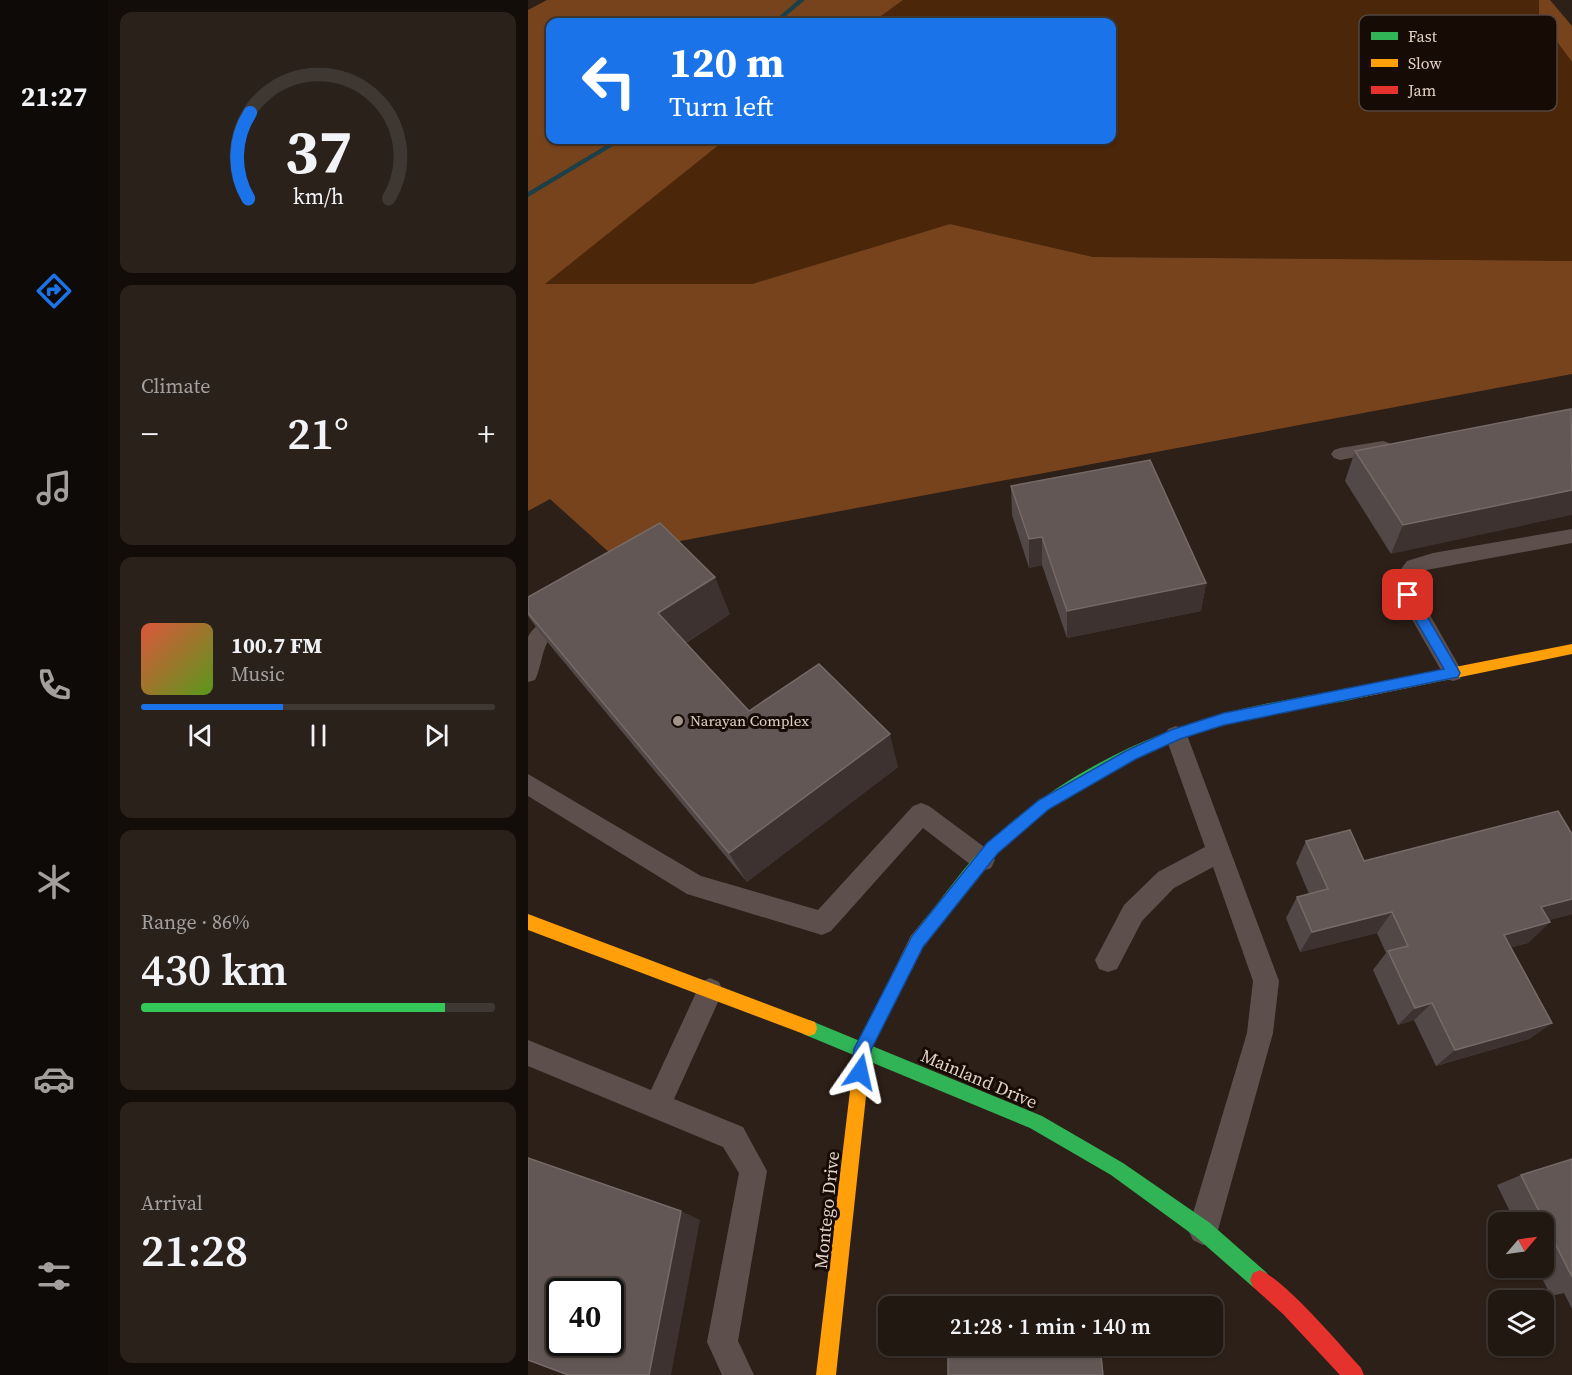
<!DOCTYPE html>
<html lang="en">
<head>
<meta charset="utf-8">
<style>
  :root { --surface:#221812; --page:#2a211b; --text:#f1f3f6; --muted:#a2a09f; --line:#3f3732; --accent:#1a73e8 }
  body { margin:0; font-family:"Source Serif 4",serif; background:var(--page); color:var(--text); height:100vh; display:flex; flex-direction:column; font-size:22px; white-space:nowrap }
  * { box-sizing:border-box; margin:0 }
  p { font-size:20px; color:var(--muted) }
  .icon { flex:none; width:33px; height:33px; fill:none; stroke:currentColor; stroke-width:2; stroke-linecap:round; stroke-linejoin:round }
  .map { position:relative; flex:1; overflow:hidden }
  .panel { display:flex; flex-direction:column; gap:12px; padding:12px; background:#130d0a; width:420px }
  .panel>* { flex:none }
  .hud { position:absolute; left:18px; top:18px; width:570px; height:126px; border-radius:12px; box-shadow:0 2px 4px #0004,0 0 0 2px var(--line); background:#1a73e8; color:#fff; overflow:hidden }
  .needle { width:39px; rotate:61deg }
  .buttons { position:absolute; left:960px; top:1212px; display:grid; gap:12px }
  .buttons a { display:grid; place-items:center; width:66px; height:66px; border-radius:12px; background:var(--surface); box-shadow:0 2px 4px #0004,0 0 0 2px var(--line); font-size:30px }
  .speed { position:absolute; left:18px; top:1278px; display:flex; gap:12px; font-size:30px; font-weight:700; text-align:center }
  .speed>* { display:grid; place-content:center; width:78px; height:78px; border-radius:50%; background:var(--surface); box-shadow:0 2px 4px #0004,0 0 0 2px var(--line); line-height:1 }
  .speed .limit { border:3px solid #111; border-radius:9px; background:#fff; color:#111 }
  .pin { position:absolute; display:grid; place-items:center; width:51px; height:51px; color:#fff; margin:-26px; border-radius:12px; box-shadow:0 3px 9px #0006 }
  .me { position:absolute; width:66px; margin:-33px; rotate:11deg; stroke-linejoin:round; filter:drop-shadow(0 0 4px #0008) }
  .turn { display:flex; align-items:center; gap:21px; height:126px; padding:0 24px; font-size:27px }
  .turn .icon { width:78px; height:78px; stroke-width:2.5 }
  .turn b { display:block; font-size:42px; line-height:51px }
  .big { font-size:45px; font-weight:600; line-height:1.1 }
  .panel .tile { flex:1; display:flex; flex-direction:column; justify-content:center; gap:9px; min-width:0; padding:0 21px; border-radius:12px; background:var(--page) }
  .panel .dial { align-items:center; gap:0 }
  .dial svg { height:156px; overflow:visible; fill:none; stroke:var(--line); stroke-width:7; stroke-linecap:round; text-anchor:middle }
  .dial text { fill:var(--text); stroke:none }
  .song { display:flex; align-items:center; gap:18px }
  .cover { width:72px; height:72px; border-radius:9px; background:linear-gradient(135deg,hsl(10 70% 55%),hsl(90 70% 35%)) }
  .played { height:6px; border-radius:3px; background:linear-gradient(90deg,var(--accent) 40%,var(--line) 40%) }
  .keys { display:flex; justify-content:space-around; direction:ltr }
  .heat { display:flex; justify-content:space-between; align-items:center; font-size:33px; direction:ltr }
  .charge { height:9px; border-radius:4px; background:linear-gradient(90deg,#34c759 86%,var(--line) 0) }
  .trip { position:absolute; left:350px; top:1296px; width:345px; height:60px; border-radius:12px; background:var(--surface); box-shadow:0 2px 4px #0004,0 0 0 2px var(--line); font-weight:600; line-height:60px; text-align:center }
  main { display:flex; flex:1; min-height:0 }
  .tabs { display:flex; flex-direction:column; width:108px; justify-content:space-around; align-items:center; background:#0e0a07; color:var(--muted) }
  .tabs .icon { width:42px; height:42px }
  .tabs .selected { color:var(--accent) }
  .tabs b { font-size:27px; color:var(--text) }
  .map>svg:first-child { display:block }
</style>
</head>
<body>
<main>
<nav class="tabs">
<b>21:27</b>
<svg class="icon selected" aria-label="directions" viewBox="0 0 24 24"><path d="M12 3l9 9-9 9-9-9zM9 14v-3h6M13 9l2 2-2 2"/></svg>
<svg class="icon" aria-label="music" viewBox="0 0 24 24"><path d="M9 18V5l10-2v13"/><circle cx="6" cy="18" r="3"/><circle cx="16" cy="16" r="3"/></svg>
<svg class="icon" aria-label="phone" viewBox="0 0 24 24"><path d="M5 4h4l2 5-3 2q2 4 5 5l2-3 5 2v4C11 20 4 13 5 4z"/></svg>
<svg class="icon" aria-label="climate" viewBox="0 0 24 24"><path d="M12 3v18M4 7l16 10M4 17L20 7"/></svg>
<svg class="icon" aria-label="car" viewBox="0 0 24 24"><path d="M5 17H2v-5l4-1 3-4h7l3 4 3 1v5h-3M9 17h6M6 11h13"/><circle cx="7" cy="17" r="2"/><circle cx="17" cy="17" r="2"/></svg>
<svg class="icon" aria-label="filters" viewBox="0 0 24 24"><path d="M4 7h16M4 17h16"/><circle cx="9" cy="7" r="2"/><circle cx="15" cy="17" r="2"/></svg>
</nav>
<section class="panel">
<div class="tile dial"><svg viewBox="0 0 100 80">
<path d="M14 69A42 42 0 1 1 86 69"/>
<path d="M14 69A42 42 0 0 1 15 25" stroke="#1a73e8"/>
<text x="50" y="56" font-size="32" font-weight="700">37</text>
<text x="50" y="72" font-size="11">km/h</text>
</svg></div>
<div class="tile"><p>Climate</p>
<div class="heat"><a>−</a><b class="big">21°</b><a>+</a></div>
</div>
<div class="tile">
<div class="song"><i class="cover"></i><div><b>100.7 FM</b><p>Music</p></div></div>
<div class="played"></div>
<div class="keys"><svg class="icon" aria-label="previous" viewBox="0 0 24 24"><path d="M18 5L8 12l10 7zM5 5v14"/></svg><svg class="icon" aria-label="pause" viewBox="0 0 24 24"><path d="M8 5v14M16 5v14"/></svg><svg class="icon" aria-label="next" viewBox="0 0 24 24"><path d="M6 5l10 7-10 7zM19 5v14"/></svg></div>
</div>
<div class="tile"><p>Range · 86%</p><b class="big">430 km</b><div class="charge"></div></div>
<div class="tile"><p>Arrival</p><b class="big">21:28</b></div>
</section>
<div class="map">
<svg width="1044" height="1375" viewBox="0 0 1044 1375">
  <rect width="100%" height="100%" fill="#2d2018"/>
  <!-- green -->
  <path fill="#4b2608" d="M375,0H1011V17L1044,62V261L565,257L422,224L224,284H15L197,140H584V22H345Z"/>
  <!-- forest -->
  <path fill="#77431c" d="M19,0H375L345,22H22V140H197L17,284H224L422,224L565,257L1044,261V374L83,554L22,499L0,511V10Z
    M1011,0H1022L1044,26V62L1011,17Z"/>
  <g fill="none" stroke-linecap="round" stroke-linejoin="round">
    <!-- stream -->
    <path fill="#1b4048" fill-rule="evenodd" d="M270,0H277L251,22H245Z
      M87,140H95L0,197V192Z"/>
    <!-- lane -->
    <path fill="#5d504c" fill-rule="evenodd" d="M855,441L861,443L864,447L861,451L812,460L806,458L803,454L806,450L812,448Z
      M1044,529V543L893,571L887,578L890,594L935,673L932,679L925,681L918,679L870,595L867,577L879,561L905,553Z
      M36,609L43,612L46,617C40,628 24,632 19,643C13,655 13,668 7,680L0,682V637C6,625 24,613 36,609Z
      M648,726L656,729L659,735L751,981L745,1033L690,1230L685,1240L675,1245L665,1240L660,1230L719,1033L725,981L685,867L646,888L614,921L589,969L580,972L571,969L567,960L596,905L630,872L677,847L637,735L640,729Z
      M0,774L173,876L290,910L385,806L393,803L401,806L463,852L467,860L463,868L455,871L447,868L395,828L303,931L294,935L159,894L0,796Z
      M182,978L191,982L195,991L146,1099L215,1127L239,1171L210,1341L226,1375H194L179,1342L211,1173L195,1147L0,1066V1040L123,1090L173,982Z"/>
    <!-- fast -->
    <path fill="#30b455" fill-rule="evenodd" d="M831,686L836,688L838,692L836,696C822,701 806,703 791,705C760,711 729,717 698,725C615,746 531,793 470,853C447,876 428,905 408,930L402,933L396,930L394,925L396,920C418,894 436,866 460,843C525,781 611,736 697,713C741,702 786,695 831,686Z
      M281,1020L514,1116L595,1163L682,1223L739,1273L742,1280L739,1287L732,1290L725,1287L668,1237L583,1175L502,1128L275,1034L273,1028L275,1022Z"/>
    <!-- slow -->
    <path fill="#ff9f0a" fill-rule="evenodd" d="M1044,644V654L831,698L826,696L824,692L826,688L831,686Z
      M0,914L281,1020L287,1022L289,1028L287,1034L281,1036L0,930Z
      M402,917L408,920L410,925L395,946L343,1050L308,1375H288L327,1049L383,936L396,920Z"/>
    <!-- jam -->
    <path fill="#e5322d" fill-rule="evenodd" d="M732,1270C759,1282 811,1344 833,1368L836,1375H812L755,1314L725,1287L722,1280L725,1273Z"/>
  </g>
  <!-- wall -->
  <path fill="#534848" d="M1043,409L863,554L817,481L827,451Z
    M483,486L678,583L673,611L539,638L514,565L501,568L484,515Z
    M0,597L202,614L158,643L221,711L370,767L219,882L16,638L0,616Z
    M778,841L836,861L1044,914L1021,920L1022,922L1000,943L983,947L1024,1023L1001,1039L908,1066L886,1020L870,1025L845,970L858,953L849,933L772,952L758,918L769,897L781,894L768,863Z
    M1044,1159V1309L1036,1293L1023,1296L1009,1268H1016V1222H987L969,1185L993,1175Z"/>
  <!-- shaded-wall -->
  <path fill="#3d322f" d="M1044,490V515L863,554L875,525Z
    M514,537V565L501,568V539Z
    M187,577L202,614L148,649L130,613Z
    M678,583L673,611L539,638V611Z
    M362,734L370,767L219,882L201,853Z
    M1044,899V914L992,928L1013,907Z
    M864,912L849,933L772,952L784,932Z
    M1022,922L1000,943L956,955L976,935Z
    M904,1003L886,1020L870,1025L887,1008Z
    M1024,1023L1001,1039L908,1066L927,1050Z
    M153,1211L172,1220L143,1375H121Z"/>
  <!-- building -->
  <path fill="#625755" stroke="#766a67" stroke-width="1.5" fill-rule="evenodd" d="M1043,409L1044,490L875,525L827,451Z
    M622,460L678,583L539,611L514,537L501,539L483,486Z
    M132,523L187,577L130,613L221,711L291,664L362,734L201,853L0,613V597Z
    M1030,811L1044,834V899L1013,907L1022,922L976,935L1024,1023L927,1050L904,1003L887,1008L860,951L880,946L864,912L784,932L769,897L800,889L778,841L822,830L836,861Z
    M0,1158L153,1211L121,1375H40L0,1360ZM32,1292H82V1342H32Z
    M1044,1159V1277L993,1175Z
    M522,1300L523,1306H452Z
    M420,1346H572L575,1375H420Z"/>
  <!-- route -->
  <path fill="#1a73e8" stroke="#114b97" stroke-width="1.5" d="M880,590L884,591L930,669L932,673L930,677L696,725L652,739L608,759L521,809L470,853L395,947L343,1050L338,1078L332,1081L326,1078L323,1072L326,1049L384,936L459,843L511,800L598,751L643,730L696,713L916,669L873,595Z"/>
  <!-- markers -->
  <circle fill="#a2938a" stroke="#160b05" stroke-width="2" cx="150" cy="721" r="6"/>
  <g text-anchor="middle" stroke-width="6" stroke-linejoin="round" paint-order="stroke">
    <!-- poi labels -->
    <g font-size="15" fill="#e1d1c7" stroke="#160b05" text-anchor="start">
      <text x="162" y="726">Narayan Complex</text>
    </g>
    <!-- near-street labels -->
    <g font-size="18" fill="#e1d1c7" stroke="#160b05">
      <text transform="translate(451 1079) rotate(23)" y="6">Mainland Drive</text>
      <text transform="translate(299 1210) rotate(-84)" y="6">Montego Drive</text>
    </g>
  </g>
  <!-- legend -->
  <rect x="831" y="15" width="198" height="96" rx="9" fill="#160b05" stroke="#53463f" stroke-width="1.5"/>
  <rect x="843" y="32" width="27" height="8" fill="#30b455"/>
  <rect x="843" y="59" width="27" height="8" fill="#ff9f0a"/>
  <rect x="843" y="86" width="27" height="8" fill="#e5322d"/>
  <g font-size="16" fill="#e1d1c7">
    <text x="880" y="42">Fast</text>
    <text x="880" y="69">Slow</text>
    <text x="880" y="96">Jam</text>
  </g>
</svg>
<div class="buttons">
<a><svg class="needle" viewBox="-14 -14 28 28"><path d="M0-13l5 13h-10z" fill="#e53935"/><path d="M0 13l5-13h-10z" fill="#a2a09f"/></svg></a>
<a><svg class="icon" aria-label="layers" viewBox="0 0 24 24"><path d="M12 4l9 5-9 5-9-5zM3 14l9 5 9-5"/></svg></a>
</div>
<div class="speed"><div class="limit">40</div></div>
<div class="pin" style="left:880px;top:595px;background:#d93025"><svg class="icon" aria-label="arrive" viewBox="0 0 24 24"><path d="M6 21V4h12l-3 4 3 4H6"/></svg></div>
<svg class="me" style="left:332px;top:1072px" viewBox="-20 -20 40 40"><path d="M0-17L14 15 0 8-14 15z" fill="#1a73e8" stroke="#fff" stroke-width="4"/></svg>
<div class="trip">21:28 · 1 min · 140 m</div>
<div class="hud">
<div class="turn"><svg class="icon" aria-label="left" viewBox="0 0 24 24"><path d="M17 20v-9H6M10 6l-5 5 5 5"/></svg><div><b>120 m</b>Turn left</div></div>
</div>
</div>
</main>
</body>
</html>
